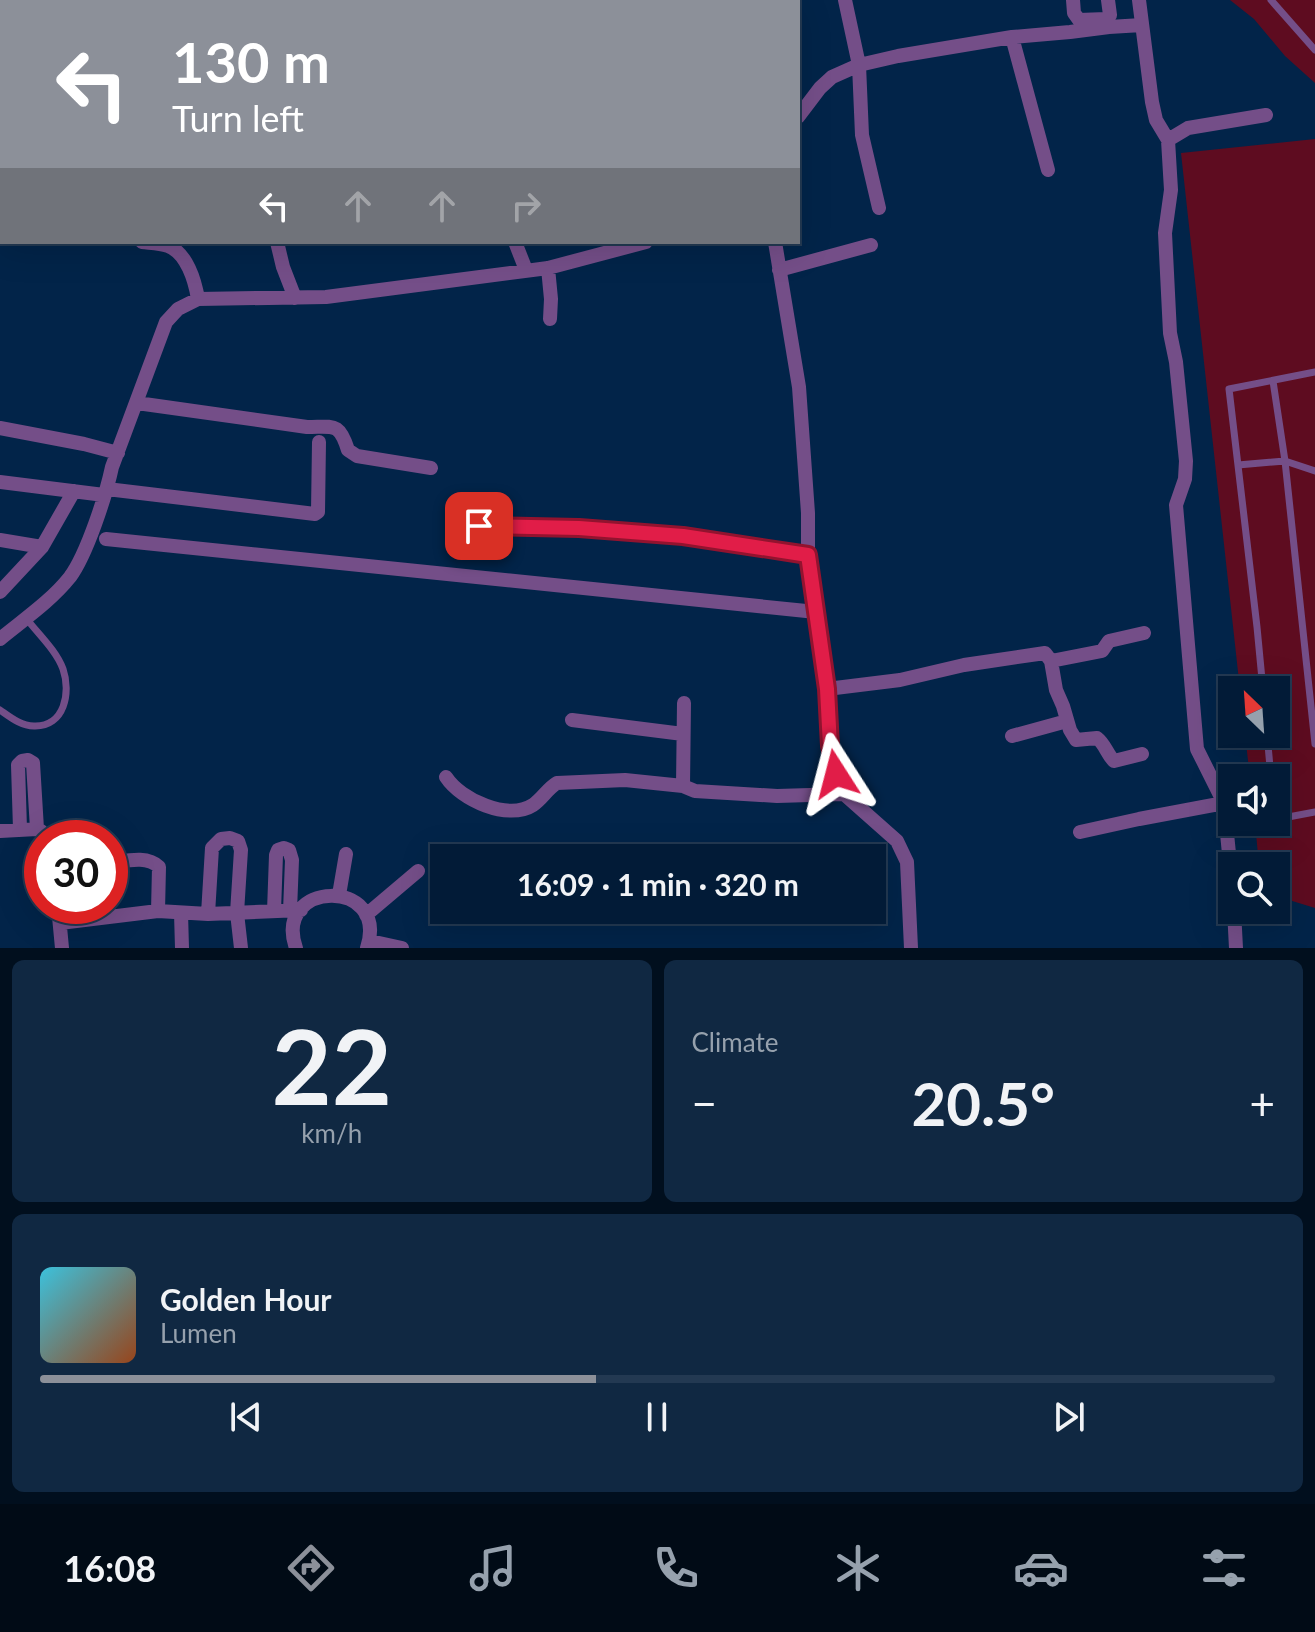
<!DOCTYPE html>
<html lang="en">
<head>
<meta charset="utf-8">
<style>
  :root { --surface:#021b37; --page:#102842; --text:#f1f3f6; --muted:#96a1ad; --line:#233952; --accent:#8c9099 }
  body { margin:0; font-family:Lato,sans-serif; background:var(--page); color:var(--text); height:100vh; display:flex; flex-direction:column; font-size:30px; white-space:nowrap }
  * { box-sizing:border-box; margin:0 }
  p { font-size:26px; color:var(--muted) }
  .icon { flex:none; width:44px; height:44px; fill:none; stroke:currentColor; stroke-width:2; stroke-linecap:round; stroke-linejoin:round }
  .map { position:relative; height:948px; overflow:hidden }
  .drawer { display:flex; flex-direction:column; gap:12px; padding:12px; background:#010f1e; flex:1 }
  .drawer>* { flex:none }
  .banner { position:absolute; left:0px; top:0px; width:800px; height:244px; box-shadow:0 8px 32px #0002,0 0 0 2px var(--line); background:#8c9099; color:#fff; overflow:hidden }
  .needle { width:52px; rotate:335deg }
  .controls { position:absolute; left:1218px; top:676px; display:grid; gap:16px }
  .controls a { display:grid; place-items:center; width:72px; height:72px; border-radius:0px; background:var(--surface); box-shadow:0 8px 32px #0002,0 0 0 2px var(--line); font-size:40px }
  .speed { position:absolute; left:24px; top:820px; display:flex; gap:16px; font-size:40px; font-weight:700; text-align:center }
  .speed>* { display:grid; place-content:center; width:104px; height:104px; border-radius:50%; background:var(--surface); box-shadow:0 8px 32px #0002,0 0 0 2px var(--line); line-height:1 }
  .speed .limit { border:12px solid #d22; background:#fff; color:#111 }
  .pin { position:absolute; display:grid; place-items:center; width:68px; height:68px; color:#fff; margin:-34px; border-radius:16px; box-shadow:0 4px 12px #0006 }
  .me { position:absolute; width:88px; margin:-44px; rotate:351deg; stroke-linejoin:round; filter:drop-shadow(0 0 6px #0008) }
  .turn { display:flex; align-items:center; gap:28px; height:168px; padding:0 40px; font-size:36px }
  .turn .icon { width:104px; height:104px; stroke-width:2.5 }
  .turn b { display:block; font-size:56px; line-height:68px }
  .lanes { display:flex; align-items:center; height:76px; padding:0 40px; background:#0003; justify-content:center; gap:40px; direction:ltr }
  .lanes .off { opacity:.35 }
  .big { font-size:60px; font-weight:700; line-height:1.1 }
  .drawer .widget { flex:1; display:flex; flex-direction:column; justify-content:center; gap:12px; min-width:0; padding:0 28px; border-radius:12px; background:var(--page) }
  .drawer .dial { align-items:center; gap:0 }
  .dial b { font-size:104px; line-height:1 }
  .song { display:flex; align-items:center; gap:24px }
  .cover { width:96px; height:96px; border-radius:12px; background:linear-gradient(135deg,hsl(190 70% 55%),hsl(20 70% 35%)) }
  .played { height:8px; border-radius:4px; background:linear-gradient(90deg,var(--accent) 45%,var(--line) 45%) }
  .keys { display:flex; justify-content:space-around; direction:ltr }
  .heat { display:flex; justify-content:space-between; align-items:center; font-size:44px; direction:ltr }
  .drawer .tiles { flex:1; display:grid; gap:12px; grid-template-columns:1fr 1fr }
  .widget:last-child { grid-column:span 2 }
  .trip { position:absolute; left:430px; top:844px; width:456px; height:80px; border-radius:0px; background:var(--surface); box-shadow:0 8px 32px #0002,0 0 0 2px var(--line); font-weight:700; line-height:80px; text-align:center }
  .menu { display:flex; height:128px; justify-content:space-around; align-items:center; background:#010b16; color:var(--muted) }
  .menu .icon { width:56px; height:56px }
  .menu .selected { color:var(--accent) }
  .menu b { font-size:36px; color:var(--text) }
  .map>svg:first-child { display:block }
</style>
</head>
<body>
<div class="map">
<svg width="1315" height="948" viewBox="0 0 1315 948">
  <rect width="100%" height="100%" fill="#022449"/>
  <!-- green -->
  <path fill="#5e0c20" d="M1230,0H1315V83L1285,56L1254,19Z
    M1315,139V908L1276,896V866H1259L1255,822H1276V778H1250L1245,734H1276V690H1240L1181,153Z"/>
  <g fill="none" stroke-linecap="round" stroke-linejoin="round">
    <!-- lane -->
    <path stroke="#744e88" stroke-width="7" d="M1271,0L1315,50
      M1273,381L1285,461L1315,744
      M1238,465L1285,461L1315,471
      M1263,690L1257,627L1229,389L1315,372
      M0,710C10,717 21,726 34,726C65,727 71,692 63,669C56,650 38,634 26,618
      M1267,734L1271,778
      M1276,809L1283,818L1315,812"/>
    <!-- street -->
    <path stroke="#744e88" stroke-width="14" d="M845,0L859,65L862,135L879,208
      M1073,0L1074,13L1079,20L1106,19L1110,15L1108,0
      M1139,0L1152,102L1156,120L1168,140L1171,190L1165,233L1170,333L1176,362L1186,461L1185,479L1176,505L1197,749L1224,803L1232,884
      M1012,37L1048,170
      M798,117L820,88L832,77L859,65L898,56L1012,37L1070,32L1109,27L1142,25
      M1168,140L1188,128L1266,115
      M142,242C150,243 160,243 168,246C187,253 195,281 198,299
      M277,242L283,267L295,298
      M515,242L526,270
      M775,242L799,387L808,513V555L827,689L830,746L836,774L844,794L897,841L907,862L911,948
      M548,268L551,299L550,319
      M779,270L871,245
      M137,403L307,427C334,427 339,422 348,450L357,456L431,468
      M0,428L84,444L118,453
      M0,482L104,495
      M107,489L315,514L318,512L319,442
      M479,526L579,528L683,536L808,555
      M106,539L816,612
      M0,540L42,547
      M0,592L42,547L74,491
      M0,639C23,620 51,601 70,577C87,554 106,495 112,467L166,322L178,309L198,299L326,297L548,268L646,242
      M1051,661L1102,651L1109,641L1144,633
      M827,689L900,680L964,665L1045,653L1051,661L1056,690L1063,706L1070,730L1076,740L1097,738C1105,744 1107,754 1114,761L1142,754
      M684,703L683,786L695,791L777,796L844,794
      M572,720L683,734
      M1012,736L1067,721
      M446,777C461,800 508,821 533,805C543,798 547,789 557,783L625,780L683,786
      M20,829L18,765L22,761L28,760L33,763L37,829
      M0,831L37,829L41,831L47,838
      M1080,832L1139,819L1224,803
      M110,863C126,861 147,855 159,867L158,911
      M339,895L346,854
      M58,906L62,948
      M1234,910L1236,948
      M274,911L276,855L278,850L284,848L289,850L292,860L290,911
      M181,913L182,948
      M208,914L212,848L221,839L230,838L238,841L241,850L237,913L241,948
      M366,915L418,871
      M60,923L158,911L208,914L301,910
      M370,941L402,948
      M296,948C272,880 390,877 367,948"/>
  </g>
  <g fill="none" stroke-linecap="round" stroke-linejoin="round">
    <!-- route casing -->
    <g stroke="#92132f" stroke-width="20">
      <path id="route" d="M479,526L579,528L683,536L808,555L827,689L830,746L836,774"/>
    </g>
    <!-- route -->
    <use href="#route" stroke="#e11d48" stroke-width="14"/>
  </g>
</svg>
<div class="controls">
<a><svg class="needle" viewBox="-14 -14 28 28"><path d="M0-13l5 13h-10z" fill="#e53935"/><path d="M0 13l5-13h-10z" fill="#96a1ad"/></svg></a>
<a><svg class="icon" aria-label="sound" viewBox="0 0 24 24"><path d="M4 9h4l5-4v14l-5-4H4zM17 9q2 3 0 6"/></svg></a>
<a><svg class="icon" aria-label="search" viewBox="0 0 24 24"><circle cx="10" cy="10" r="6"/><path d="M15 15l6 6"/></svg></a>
</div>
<div class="speed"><div class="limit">30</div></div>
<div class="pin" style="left:479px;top:526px;background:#d93025"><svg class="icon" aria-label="arrive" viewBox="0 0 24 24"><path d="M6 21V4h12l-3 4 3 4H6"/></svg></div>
<svg class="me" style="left:836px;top:774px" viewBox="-20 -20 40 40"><path d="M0-17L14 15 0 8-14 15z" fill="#e11d48" stroke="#fff" stroke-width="4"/></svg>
<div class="trip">16:09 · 1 min · 320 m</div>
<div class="banner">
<div class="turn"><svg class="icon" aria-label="left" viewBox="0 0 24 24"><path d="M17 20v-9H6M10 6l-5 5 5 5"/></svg><div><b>130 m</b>Turn left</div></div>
<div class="lanes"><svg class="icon" aria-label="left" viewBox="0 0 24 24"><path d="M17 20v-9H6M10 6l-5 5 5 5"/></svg><svg class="icon off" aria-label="ahead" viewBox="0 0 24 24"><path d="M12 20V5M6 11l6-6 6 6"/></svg><svg class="icon off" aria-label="ahead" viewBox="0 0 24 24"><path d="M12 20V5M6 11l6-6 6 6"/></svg><svg class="icon off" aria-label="right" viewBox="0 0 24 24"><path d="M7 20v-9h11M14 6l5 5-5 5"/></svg></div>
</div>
</div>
<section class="drawer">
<div class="tiles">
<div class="widget dial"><b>22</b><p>km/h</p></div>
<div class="widget"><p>Climate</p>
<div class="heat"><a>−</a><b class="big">20.5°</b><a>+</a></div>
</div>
<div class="widget">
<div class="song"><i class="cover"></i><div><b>Golden Hour</b><p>Lumen</p></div></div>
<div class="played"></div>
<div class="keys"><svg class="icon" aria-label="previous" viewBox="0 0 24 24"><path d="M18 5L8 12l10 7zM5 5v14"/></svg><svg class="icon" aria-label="pause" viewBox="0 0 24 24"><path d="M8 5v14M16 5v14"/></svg><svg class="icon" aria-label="next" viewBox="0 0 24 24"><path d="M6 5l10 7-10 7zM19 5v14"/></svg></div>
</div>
</div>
</section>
<nav class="menu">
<b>16:08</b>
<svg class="icon selected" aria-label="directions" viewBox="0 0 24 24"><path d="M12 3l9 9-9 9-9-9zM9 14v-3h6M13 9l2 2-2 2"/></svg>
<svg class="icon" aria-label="music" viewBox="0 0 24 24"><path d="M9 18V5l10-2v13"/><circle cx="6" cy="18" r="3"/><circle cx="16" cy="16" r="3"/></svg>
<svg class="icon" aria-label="phone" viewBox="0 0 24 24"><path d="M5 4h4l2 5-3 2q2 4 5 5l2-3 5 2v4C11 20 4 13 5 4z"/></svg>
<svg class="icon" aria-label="climate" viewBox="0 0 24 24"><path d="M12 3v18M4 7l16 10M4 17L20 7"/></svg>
<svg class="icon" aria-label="car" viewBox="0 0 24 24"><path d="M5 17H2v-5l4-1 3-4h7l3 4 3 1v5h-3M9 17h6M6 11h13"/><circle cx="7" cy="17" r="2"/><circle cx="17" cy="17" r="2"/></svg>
<svg class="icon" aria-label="filters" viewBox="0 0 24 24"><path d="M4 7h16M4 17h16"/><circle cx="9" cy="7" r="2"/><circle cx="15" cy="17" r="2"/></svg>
</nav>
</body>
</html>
